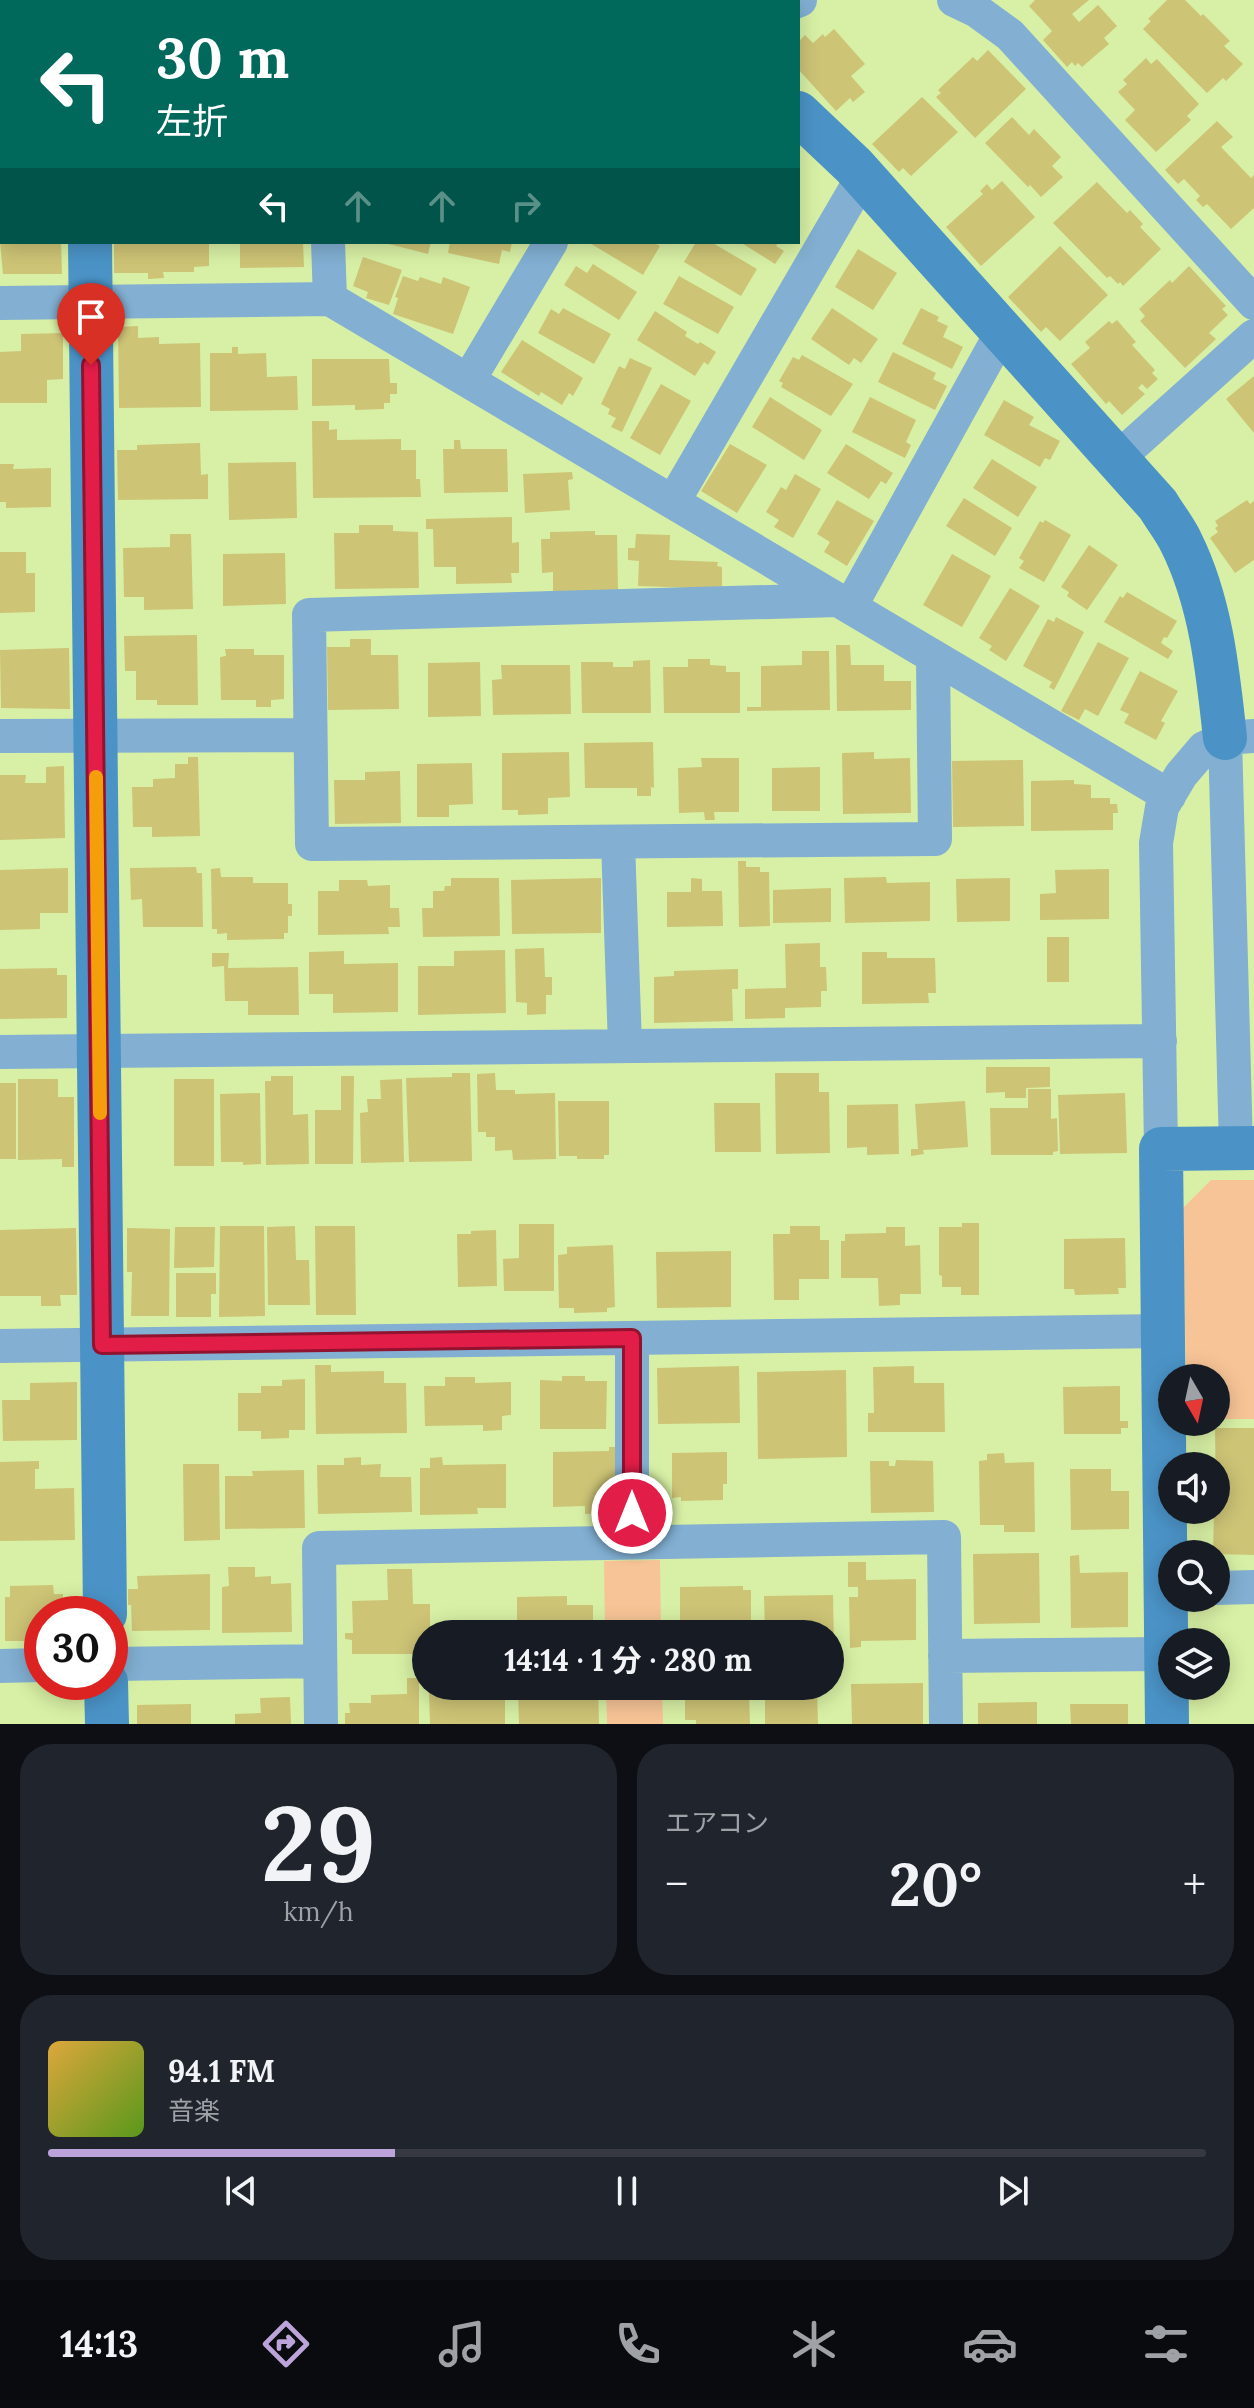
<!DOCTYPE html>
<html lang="ja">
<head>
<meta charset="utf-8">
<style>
  :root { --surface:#171b24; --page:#20242c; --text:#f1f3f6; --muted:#9ea1a6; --line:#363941; --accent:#bca4db }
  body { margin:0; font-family:Lora,"Noto Sans JP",serif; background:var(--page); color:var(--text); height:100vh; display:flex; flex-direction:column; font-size:30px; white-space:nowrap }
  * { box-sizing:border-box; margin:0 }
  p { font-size:26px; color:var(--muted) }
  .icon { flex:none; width:44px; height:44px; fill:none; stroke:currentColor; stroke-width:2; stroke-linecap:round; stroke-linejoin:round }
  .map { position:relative; height:1724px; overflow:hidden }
  .panel { display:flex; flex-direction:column; gap:20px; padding:20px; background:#0d0f14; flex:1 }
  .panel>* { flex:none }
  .banner { position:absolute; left:0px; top:0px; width:800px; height:244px; box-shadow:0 4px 20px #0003; background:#00695c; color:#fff; overflow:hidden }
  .needle { width:52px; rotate:171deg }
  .fabs { position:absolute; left:1158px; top:1364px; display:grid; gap:16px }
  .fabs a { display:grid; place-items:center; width:72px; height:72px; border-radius:50%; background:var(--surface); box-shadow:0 4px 20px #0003; font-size:40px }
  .speed { position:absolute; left:24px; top:1596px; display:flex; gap:16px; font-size:40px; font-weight:700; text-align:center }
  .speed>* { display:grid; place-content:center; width:104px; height:104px; border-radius:50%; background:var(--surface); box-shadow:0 4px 20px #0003; line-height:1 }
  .speed .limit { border:12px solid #d22; background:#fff; color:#111 }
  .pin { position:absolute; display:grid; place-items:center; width:68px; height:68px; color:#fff; margin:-82px -34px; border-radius:50% 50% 50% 0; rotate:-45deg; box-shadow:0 0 8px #0007 }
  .pin .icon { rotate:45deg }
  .me { position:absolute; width:88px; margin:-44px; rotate:0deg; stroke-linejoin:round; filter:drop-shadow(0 0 6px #0008) }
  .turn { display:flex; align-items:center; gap:28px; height:168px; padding:0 24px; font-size:36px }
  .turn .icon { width:104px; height:104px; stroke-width:2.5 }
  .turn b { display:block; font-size:56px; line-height:68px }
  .lanes { display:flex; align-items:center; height:76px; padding:0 24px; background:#0003; justify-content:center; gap:40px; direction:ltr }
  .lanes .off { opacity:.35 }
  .big { font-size:60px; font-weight:700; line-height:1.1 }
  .panel .tile { flex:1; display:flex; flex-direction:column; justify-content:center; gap:12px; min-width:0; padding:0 28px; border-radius:32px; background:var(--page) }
  .panel .dial { align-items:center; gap:0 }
  .dial b { font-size:104px; line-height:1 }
  .song { display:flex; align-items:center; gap:24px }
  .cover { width:96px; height:96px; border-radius:12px; background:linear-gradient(135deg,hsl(40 70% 55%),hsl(90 70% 35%)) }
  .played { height:8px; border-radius:4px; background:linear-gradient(90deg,var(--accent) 30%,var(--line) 30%) }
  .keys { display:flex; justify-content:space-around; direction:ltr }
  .heat { display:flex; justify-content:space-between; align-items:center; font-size:44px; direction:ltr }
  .panel .tiles { flex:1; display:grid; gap:20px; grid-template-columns:1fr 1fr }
  .tile:last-child { grid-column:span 2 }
  .trip { position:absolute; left:412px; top:1620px; width:432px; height:80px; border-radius:40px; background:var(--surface); box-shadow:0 4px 20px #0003; font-weight:700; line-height:80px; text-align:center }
  .tabs { display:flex; height:128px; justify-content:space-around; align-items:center; background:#090b0e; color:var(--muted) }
  .tabs .icon { width:56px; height:56px }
  .tabs .selected { color:var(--accent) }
  .tabs b { font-size:36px; color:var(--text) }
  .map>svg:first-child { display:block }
</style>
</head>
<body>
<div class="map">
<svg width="1254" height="1724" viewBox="0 0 1254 1724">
  <rect width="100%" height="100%" fill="#d8f0a5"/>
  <!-- green -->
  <path fill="#f7c497" d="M1211,1180H1254V1419H1216V1378H1186L1183,1208Z
    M660,1560L661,1634H605L604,1561Z
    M606,1686H662L663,1724H607Z"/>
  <!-- building -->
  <path fill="#cdc476" d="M1035,0H1089L1072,14L1079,22L1098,5L1117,26L1104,38L1109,44L1082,67L1078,63L1075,66L1072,62L1067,67L1043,40L1052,31L1029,6Z
    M1167,0H1185L1201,16L1203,14L1230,41L1224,46L1243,64L1226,81L1223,78L1207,93L1143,29L1151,21L1148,19Z
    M834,29L865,64L851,76L865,92L853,102L850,98L836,111L798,69V42L805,35L813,43L823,34L825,37Z
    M988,50L1026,89L975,138L936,97L941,93L938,90L973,57L977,61Z
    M1146,58L1151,64L1157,59L1199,104L1187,116L1191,120L1156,152L1125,120L1135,110L1118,92L1127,84L1123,80Z
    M922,97L958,132L911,176L903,168L899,172L872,144Z
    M1012,117L1029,135L1034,129L1061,157L1052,166L1063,177L1041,197L1030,185L1028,187L985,143Z
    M1217,121L1233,137L1221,147L1251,178L1254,175V208L1231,229L1207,204L1203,207L1196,200L1200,196L1184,179L1178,184L1165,170Z
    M1002,181L1035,217L981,266L946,227L983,194L980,191L987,184L992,190Z
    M1097,182L1127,213L1130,210L1143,224L1140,227L1161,249L1123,286L1120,282L1118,284L1110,276L1107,278L1053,223Z
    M0,242H61L62,274H3Z
    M114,242H209V266L194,267V272H163L164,278L148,279V273H114Z
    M240,242H303L304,267L240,268Z
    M381,242H431L428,254Z
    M450,242H512L510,252L502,250L499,264L448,253Z
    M588,242H653L660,246L643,275Z
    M696,242H711L757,269L741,296L684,262Z
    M740,242H779L776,246L784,251L775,264Z
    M1060,246L1108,295L1060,341L1046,327L1041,332L1008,297Z
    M858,249L897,273L873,310L835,287Z
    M363,257L402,270L389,305L366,298L368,292L353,286Z
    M593,264L637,292L619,320L564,285L576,266L587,273Z
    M1189,266L1226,306L1222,309L1228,315L1209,333L1216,339L1185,368L1140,321L1145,316L1139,309L1170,280L1172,283Z
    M403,276L418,281L420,277L441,284L443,277L470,287L453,334L393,314L398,298L395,297Z
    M679,276L734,307L718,334L663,304Z
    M563,308L611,334L594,364L538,333L551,309L559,314Z
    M832,308L878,339L861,363L854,358L849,365L811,339Z
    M921,308L939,317L937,321L948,326L943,337L963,347L952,369L902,344Z
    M655,311L687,332L685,336L698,344L700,342L716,352L708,365L704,362L695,376L637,340Z
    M1117,320L1136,342L1132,345L1155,370L1152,373L1158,379L1147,389L1142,384L1138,388L1145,394L1122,415L1109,401L1106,404L1071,364L1090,348L1085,342L1109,321L1112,324Z
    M138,326V338L159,337V344L200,343L201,407L119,408L118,327Z
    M63,333V379L47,380V403H0V352L21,351V334Z
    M522,340L583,378L573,396L569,393L562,405L541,392L539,396L501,372Z
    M232,347H238V354L266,353L267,377L297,376L298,410L210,411V353H232Z
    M893,352L936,373L933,379L947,386L935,410L878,382Z
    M802,355L853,384L831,416L781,387L783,383L779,381L793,357L799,360Z
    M630,358L652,368L622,432L611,427L616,418L608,414L610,409L601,404L619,366L625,369Z
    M312,359H389L390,383H397V394H390V403H384V409L355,410V405L312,406Z
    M1254,376V433L1226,399Z
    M661,384L691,401L660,455L630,438Z
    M770,397L822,430L804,460L752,427Z
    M870,397L916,420L906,442L911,445L905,458L852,432Z
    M1004,400L1034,417L1029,425L1060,441L1050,460L1045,458L1040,467L984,435Z
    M312,421H329V430L337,429V440L401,439V450H416V479H420L421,497L313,498Z
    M454,440H460L461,449H507L508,492L444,493L443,449H454Z
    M200,443L201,475L208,474V499L118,500L117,450H137V445Z
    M730,444L767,465L737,513L701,491Z
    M846,444L893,473L886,484L881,481L869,499L827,473Z
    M992,459L1037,487L1018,517L973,488Z
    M296,462L297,518L229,520L228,463Z
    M0,464H14L13,469L51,468V507L6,508V502H0Z
    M572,472L573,479L568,480L570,510L525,513L523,474Z
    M795,474L821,489L793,538L774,527L779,520L766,512L781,487L786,490Z
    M964,498L1012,528L995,556L946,526Z
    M837,500L874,521L847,566L824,552L830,542L817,534Z
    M1247,500L1250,504L1254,501V560L1235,573L1210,538L1218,532L1215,528L1218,526L1215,521Z
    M512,517V543L519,542V573H511L512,583L456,584V567H434L433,529H426V519Z
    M1045,520L1071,535L1044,582L1019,568L1024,561L1019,558L1040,521L1043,523Z
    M359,525H393V531L418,532L419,588L335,589L334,533H359Z
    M595,531V535H617L618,592H553V572L542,573L541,539H550V532Z
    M170,534H191L193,609L144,610V597H124L123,548L170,547Z
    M636,534L670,535L669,560L718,562L717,566L722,567V589L638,586L639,561L628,560V548H635Z
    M1089,545L1118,565L1087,610L1067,596L1069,592L1061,587Z
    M0,552H26V573H35V612L0,613Z
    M285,553L286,604L223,606V554Z
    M952,554L991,576L962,627L923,605Z
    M1010,588L1040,606L1006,661L989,650L992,646L979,638Z
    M1127,592L1177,621L1167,638L1164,637L1161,643L1173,651L1168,659L1104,622L1120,596L1123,598Z
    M1056,617L1084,632L1054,690L1049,687L1052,682L1023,666L1048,619L1054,622Z
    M197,635L198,705H157V700H136V671H125L124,636Z
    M350,639H371V655H398L399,709L328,710L327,647H350Z
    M1098,642L1129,658L1098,716L1085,709L1079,720L1061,711Z
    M836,645H850L851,665H884V681H911V710L837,711Z
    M69,648L70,709L1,708L0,650Z
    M225,649H254V655H284V699L271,700V707H256V700H221L220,657L226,656Z
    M802,651H829L830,710L747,711V707H761V666L802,665Z
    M688,659H710V665L726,666V672H740V713H664L663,667H688Z
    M650,660L651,713H582L581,662H613V667H633V661Z
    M480,662L481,716L428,717V663Z
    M501,665H570L571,714L493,715L492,680L502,679Z
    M1140,671L1178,691L1161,721L1165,723L1156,740L1124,723L1129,714L1120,710Z
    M653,742L654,788L651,787V796H637V788H585L584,743Z
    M569,752L570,797L548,798V814L518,815V810H502V753Z
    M874,752V759L910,758L911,813L843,814L842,753Z
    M188,757H198L200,836L152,837V827H133L132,787H153V779L175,778V764H188Z
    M701,758H739V812H714L715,820H705L704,812L679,813L678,768L702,767Z
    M1023,760L1024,826L953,827L952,761Z
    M472,763L473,804L449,805V817H417V764Z
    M64,766L65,838L0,840V775H26L25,783H46V767Z
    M820,767V811H772V768Z
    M400,771L401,823L335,824L334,780H365V772Z
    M1074,780V784L1091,785V798H1110V804H1117L1118,813H1113V830L1031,831V781Z
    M738,861H746V867H760V872H769L770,926L739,927Z
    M196,867L197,873H202L203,927H143L142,899L131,900L130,868Z
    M68,868V913H40V929L0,930V870Z
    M220,868L221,877H253V883H288V904H292V916H288V933H284V939L227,940V933L217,934V929H212L211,869Z
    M1109,869V919L1040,920V894L1056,893L1055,870Z
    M886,877L887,883L930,882V921L845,923L844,878Z
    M451,878H499L500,936L423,937L422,908H433V891H444L445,886H451Z
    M601,878V933L512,934L511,880Z
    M691,878L702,879V891H722L723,926L667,927V892H691Z
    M1010,878V921L957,922L956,879Z
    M339,880H367L368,886L390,885V908H399L400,927H388L389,934L318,935V891H339Z
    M831,888V922L773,923V890Z
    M1047,937H1069V982H1047Z
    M820,943V967H826L827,991H821V1007L785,1008V1018L745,1019V989L786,988L785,944Z
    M544,948L545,977H552V995H546V1014L527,1015V1003L516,1002L515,949Z
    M505,950L506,1013L418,1015V966H454V951Z
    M344,951V964L398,963V1012L333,1013V994H309V952Z
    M862,952H887V958H935L936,993H928L929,1003L862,1004Z
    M212,953H229L228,968L298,967L299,1015H248V1001H225L224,966L212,967Z
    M57,968V975H67V1018L0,1019V969Z
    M738,969V989H732L733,1021L654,1023V977L674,976V971Z
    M986,1067H1050V1087L1026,1088V1098H1005V1092L986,1093Z
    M452,1073H470L472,1161L409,1162L406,1078L452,1077Z
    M495,1073L496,1090H515V1094L555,1093L556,1159L513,1160L512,1150L495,1151V1137H486V1132H478L477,1074Z
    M775,1073H819V1092H829L830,1153L776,1154Z
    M271,1076H293V1115L308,1114L309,1164L266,1165L265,1081H271Z
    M341,1076H354L353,1164H315V1110H341Z
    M18,1079H58V1097H74V1167H62V1159L18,1160Z
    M174,1079H214V1166H174Z
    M402,1079L404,1162L361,1163L360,1113L368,1112L367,1099H381L380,1080Z
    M0,1083H16V1159H0Z
    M1028,1089H1051V1119L1057,1118L1058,1151L1053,1152V1155H991L990,1108H1028Z
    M260,1093L261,1164L243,1165V1162H221L220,1094Z
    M1125,1093L1127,1153L1060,1154L1058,1095Z
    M558,1101H609V1155H604V1159H577V1156H559Z
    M965,1101L968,1147L923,1150L924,1154L911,1156V1149H918L915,1104Z
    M714,1103H760L761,1152H715Z
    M898,1104L899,1154L867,1155V1147L847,1148V1105Z
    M962,1223H979V1295H961V1287H942V1276L939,1275V1227H962Z
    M519,1224H554V1291H504L503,1259L519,1258Z
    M220,1226H264L265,1316L219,1317Z
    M295,1226L296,1260H309L310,1305H268L267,1227Z
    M315,1226H355L356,1315H316Z
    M790,1226H820V1240H829V1279H799V1300H774L773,1234H790Z
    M175,1227H215L214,1267L174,1268Z
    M886,1227H905V1246L920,1245L921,1294H900V1305L879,1306L878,1278H841V1241H845V1234L886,1233Z
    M76,1228L77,1295H60L61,1306H41V1296H0V1230Z
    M127,1228L170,1229L169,1316H131L132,1272H127Z
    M496,1230L497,1286L458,1287L457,1234H471V1231Z
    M1125,1238L1126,1288H1118L1119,1294L1075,1295L1074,1289H1064V1239Z
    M613,1245L615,1307L607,1308V1312L574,1313V1308H559L558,1255L567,1254V1247Z
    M731,1251V1307L657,1308L656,1252Z
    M176,1273H216V1294H211V1317H176Z
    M315,1365H331V1372L384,1371V1383H406L407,1433L316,1434Z
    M739,1366L740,1423L658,1424L657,1368Z
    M914,1366V1383H944L945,1432H868V1413H874L873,1367Z
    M846,1370L847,1457L758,1459L757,1372Z
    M562,1376H585V1381H607L606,1429H540V1380L562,1381Z
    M445,1377H475V1383L511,1382V1415L502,1416V1430L483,1431V1425L425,1426L424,1386H445Z
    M305,1379V1430H289V1438L261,1439V1431H238V1393H261V1386H282V1380Z
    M77,1382V1440L3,1441L2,1400H30V1383Z
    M1120,1386V1421H1128V1428H1121V1434H1064L1063,1387Z
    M1215,1428H1254V1555L1213,1554L1214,1510H1216Z
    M609,1447H616V1482H609L610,1513L585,1514V1506L553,1507V1452L609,1451Z
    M727,1452V1484H723V1500L681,1501V1497L672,1498V1453Z
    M1004,1453L1005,1463L1034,1462L1035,1532H1004V1525H980L979,1461L987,1460V1454Z
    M361,1457V1465L381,1464L380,1477H411L412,1512L318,1514L317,1465H344V1458Z
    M442,1457L443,1465L506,1464V1508H477L478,1514L420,1515V1468H430V1458Z
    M896,1460L933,1461L934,1512L871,1513L870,1461H889V1466H895Z
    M39,1461V1469H35V1489L74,1488L75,1540L0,1541V1462Z
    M183,1464H219L220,1540L184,1541Z
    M1070,1469H1111V1491H1129V1529L1071,1530Z
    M304,1470L305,1528L225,1529V1476H253L252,1471Z
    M1039,1553L1040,1623L974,1624L973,1554Z
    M1079,1555L1080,1573L1128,1572V1627L1071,1628L1070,1556Z
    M848,1562H866V1580L916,1579V1640L861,1641V1647L850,1648L849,1597H858V1587H848Z
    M228,1567H255V1577L271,1576V1584L291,1583L292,1632L222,1633V1587L229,1586Z
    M387,1569H412L413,1604H430V1634H426V1654H352V1640L345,1639V1633H353L352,1601L388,1600Z
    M210,1574V1630L132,1631L131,1605H128V1589H138L137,1576Z
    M53,1585L54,1594H63V1614H42V1641H5V1597H10V1586Z
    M743,1586V1590H751V1634H680V1587Z
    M833,1595L834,1646H830V1634H765L764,1596Z
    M567,1596V1605H593V1634H517V1597Z
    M407,1678H419V1724H345V1713H350L349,1703H371V1695L407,1694Z
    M923,1683V1724H852L851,1684Z
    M522,1686H567V1689H581V1686H598L599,1724H519L518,1692H522Z
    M685,1686H745L744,1691H749L750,1724H696V1720H685Z
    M817,1686L818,1724H765V1687Z
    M505,1692V1724H430L429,1693Z
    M290,1697L291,1724H235V1714L261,1713L260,1698Z
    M1037,1702V1724H978V1703Z
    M191,1704V1724H137V1705Z
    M1070,1704H1128V1724H1071Z"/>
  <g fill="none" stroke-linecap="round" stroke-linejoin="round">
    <!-- street -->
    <path stroke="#82afd2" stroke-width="34" d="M319,0V2
      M954,0L977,11L1010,35L1254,303
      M795,2L800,0
      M328,242L330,299
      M0,303L330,299L1169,796
      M468,381L551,242
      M1117,459L1254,336
      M673,502L863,176
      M838,600L309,615L312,844L935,839L933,656
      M850,607L1002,332
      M0,736L310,735
      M1225,738L1236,1148
      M618,842L625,1046
      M0,1052L1160,1041
      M1161,1149L1156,843L1162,807L1181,775L1204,748L1225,738L1254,736
      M632,1338V1542
      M0,1346L1164,1331
      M1216,1588L1254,1587
      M945,1656L1167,1654
      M110,1664L320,1661
      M0,1666L42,1665
      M321,1724L319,1548L944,1537L946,1724"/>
    <!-- secondary -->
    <path stroke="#4b93c7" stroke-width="44" d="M87,0V2
      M563,0L572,2
      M798,113L854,166L1158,505C1165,517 1175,529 1181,542C1211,602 1218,672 1225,738
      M90,242L105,1614
      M106,1682L107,1724
      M1167,1724L1161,1149L1254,1148"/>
  </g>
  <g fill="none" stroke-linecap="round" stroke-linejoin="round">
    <!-- route casing -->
    <g stroke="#92132f" stroke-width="20">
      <path id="route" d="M91,365L102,1345L632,1338V1513"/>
    </g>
    <!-- route -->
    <use href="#route" stroke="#e11d48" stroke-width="14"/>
    <!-- slow -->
    <path stroke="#f59e0b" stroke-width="14" d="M96,777L100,1113"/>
  </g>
</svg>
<div class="fabs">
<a><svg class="needle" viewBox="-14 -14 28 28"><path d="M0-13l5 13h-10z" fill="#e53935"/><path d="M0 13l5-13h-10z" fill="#9ea1a6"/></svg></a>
<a><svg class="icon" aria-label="sound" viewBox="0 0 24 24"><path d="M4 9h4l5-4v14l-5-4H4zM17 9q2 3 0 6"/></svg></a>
<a><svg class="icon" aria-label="search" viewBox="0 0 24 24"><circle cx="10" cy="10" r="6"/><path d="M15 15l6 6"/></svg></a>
<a><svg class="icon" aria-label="layers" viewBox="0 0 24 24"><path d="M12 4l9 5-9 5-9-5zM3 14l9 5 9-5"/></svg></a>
</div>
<div class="speed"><div class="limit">30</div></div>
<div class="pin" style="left:91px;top:365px;background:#d93025"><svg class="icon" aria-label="arrive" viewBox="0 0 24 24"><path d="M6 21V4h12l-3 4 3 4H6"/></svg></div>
<svg class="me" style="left:632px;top:1513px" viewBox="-20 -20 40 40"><circle r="17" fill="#e11d48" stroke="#fff" stroke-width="3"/><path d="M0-11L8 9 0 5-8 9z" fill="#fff"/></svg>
<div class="trip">14:14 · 1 分 · 280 m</div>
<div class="banner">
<div class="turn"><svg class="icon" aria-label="left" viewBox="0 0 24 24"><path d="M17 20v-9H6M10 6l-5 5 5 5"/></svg><div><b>30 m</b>左折</div></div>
<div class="lanes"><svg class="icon" aria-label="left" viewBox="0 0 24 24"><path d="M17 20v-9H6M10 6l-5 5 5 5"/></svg><svg class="icon off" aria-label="ahead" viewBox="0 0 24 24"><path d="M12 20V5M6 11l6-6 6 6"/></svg><svg class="icon off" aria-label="ahead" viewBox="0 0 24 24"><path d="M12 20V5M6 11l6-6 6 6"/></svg><svg class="icon off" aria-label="right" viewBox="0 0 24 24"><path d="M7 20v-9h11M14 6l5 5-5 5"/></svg></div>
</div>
</div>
<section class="panel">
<div class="tiles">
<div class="tile dial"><b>29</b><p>km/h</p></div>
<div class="tile"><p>エアコン</p>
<div class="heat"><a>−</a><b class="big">20°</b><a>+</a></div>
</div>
<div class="tile">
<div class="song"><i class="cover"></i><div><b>94.1 FM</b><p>音楽</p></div></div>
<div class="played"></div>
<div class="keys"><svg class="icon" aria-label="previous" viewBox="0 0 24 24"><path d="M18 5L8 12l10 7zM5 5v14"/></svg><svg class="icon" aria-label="pause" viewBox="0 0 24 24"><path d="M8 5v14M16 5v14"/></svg><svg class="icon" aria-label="next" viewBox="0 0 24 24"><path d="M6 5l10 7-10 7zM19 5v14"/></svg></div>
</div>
</div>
</section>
<nav class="tabs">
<b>14:13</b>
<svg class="icon selected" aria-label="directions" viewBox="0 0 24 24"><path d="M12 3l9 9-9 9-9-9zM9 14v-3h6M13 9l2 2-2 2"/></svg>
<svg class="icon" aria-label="music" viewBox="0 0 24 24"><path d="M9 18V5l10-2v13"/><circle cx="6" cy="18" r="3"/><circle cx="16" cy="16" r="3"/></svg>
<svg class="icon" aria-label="phone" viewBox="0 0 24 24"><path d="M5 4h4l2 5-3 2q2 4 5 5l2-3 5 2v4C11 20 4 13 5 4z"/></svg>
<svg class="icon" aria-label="climate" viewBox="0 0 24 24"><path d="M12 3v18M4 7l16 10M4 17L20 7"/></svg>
<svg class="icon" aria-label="car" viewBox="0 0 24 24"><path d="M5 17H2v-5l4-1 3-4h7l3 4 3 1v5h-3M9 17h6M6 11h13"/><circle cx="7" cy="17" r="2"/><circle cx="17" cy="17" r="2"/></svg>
<svg class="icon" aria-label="filters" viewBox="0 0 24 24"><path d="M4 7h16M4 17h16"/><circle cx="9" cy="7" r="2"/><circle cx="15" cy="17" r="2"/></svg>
</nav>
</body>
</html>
